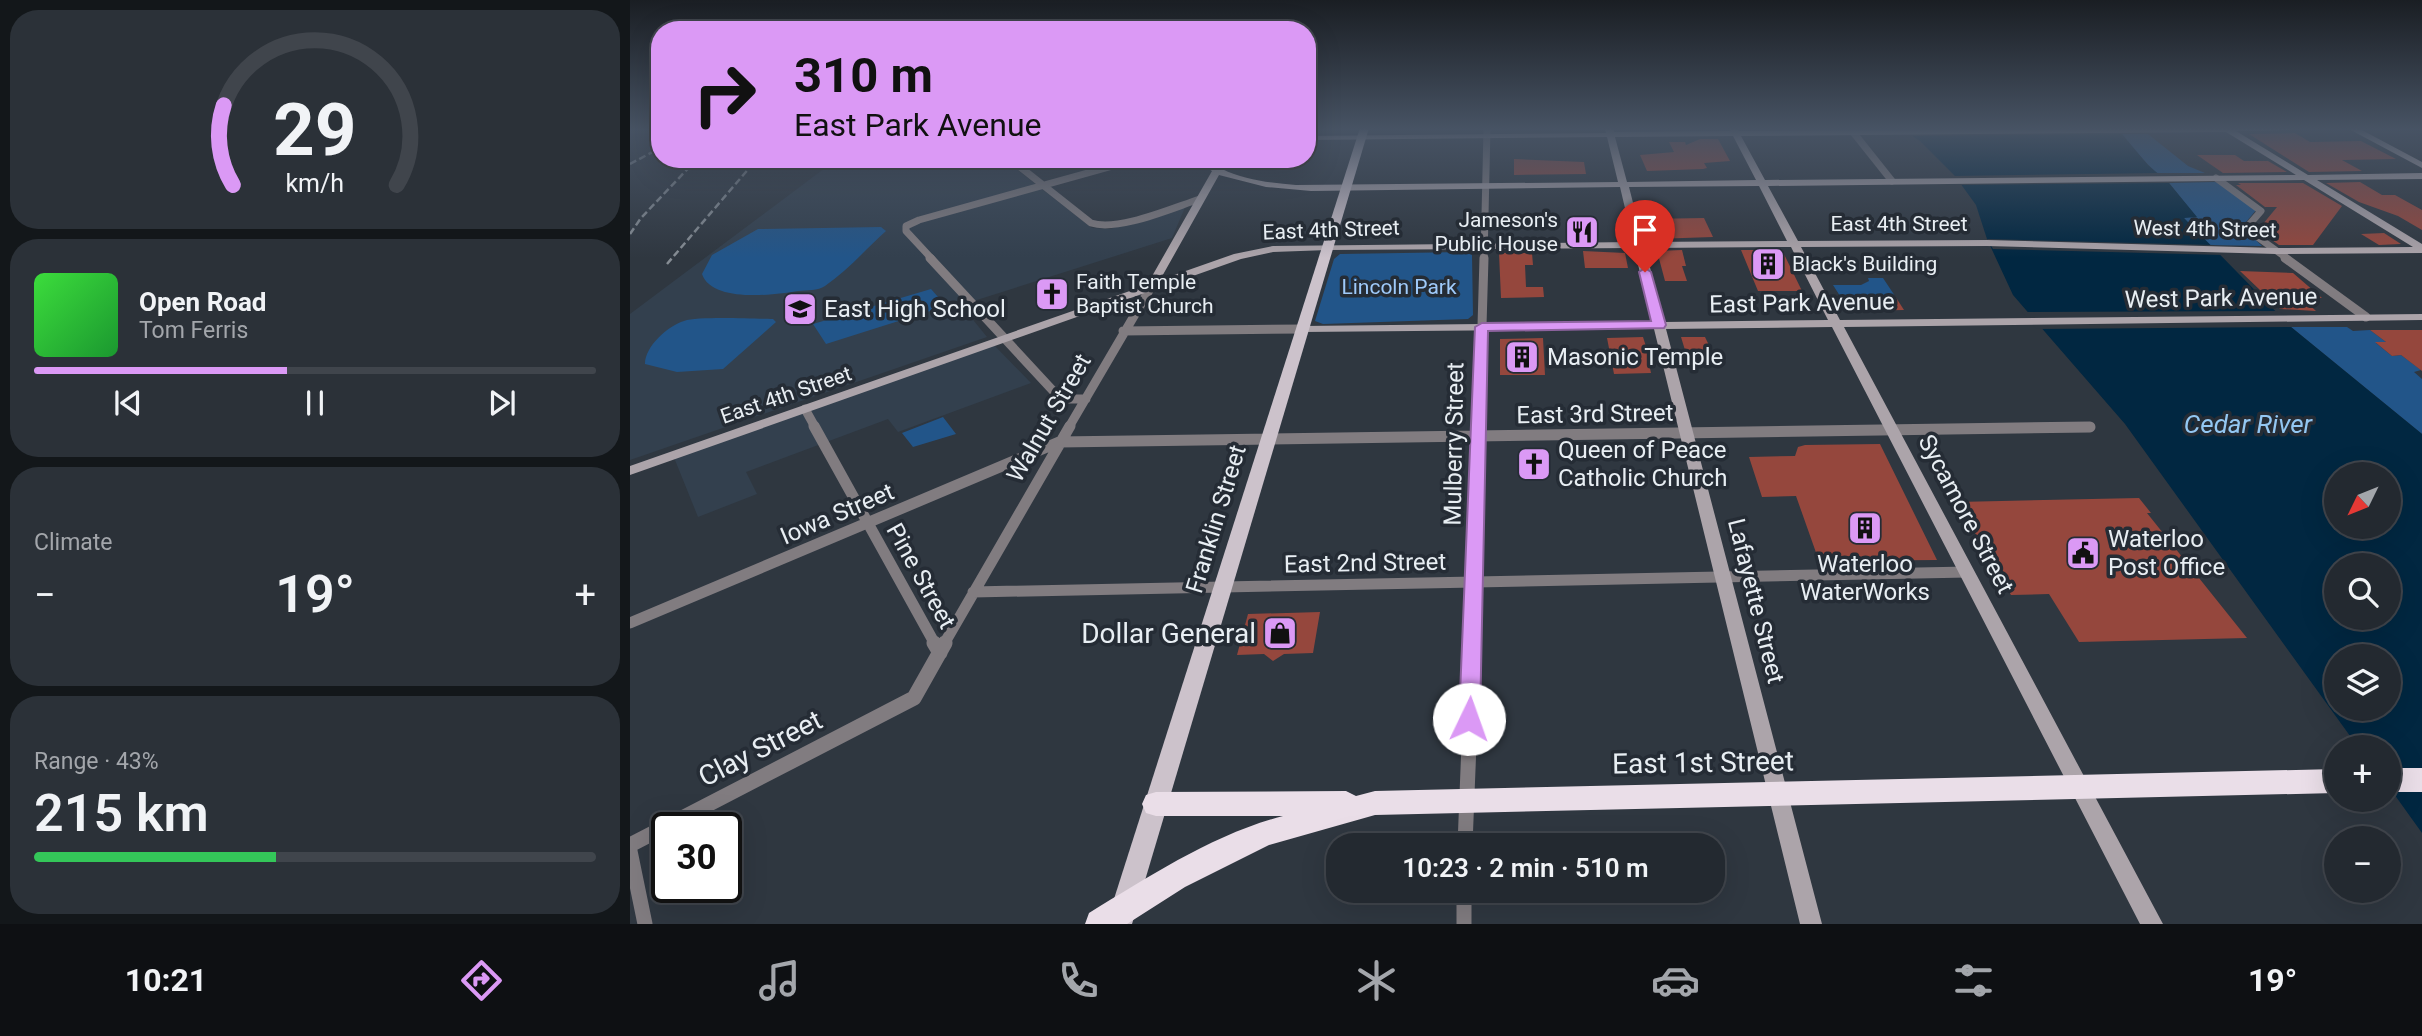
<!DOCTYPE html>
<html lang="en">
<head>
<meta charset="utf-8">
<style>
  :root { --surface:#232930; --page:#2b3138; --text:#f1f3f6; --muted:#a3a6ab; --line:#40454c; --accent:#db99f5 }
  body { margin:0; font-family:Roboto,sans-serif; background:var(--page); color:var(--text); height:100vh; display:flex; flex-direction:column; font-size:26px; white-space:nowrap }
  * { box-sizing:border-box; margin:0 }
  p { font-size:23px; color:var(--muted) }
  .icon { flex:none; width:38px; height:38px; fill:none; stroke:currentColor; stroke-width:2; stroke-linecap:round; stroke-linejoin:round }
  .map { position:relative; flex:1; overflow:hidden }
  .sheet { display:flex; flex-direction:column; gap:10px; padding:10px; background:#13171a; width:630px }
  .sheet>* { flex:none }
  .banner { position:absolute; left:21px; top:21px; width:665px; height:147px; border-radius:28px; box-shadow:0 7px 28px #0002,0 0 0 2px var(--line); background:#db99f5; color:#111; overflow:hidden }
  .needle { width:46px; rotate:227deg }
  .tools { position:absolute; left:1694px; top:462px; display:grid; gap:14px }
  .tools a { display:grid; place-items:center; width:77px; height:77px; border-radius:50%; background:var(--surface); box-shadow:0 7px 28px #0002,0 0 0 2px var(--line); font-size:35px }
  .speed { position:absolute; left:21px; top:812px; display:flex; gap:14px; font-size:35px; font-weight:700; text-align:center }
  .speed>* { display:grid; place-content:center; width:91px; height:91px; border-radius:50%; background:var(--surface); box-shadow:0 7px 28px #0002,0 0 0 2px var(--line); line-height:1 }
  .speed .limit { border:4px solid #111; border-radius:10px; background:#fff; color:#111 }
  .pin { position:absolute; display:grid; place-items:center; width:60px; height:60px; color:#fff; margin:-72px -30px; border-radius:50% 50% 50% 0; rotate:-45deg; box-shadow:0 0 7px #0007 }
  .pin .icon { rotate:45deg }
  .me { position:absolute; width:77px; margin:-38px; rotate:3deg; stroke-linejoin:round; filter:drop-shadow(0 0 5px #0008) }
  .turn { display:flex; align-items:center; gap:24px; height:147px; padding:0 28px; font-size:32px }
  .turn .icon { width:91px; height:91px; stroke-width:2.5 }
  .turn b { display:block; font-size:49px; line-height:60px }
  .big { font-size:52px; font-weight:600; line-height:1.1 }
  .sheet .card { flex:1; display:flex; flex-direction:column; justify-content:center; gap:10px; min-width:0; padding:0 24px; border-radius:28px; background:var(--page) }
  .sheet .dial { align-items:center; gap:0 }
  .dial svg { height:182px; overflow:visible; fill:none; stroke:var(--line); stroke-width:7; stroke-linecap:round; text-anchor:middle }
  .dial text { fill:var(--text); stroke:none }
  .song { display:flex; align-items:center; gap:21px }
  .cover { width:84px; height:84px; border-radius:10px; background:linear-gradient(135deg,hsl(120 70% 55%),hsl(130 70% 35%)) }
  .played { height:7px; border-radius:4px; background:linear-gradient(90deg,var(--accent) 45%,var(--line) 45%) }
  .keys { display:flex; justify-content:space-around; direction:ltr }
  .heat { display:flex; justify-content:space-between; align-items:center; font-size:38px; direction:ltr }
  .charge { height:10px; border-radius:5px; background:linear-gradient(90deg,#34c759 43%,var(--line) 0) }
  .trip { position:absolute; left:696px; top:833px; width:399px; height:70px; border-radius:28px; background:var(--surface); box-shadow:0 7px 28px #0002,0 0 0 2px var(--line); font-weight:600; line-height:70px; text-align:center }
  .tab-bar { display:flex; height:112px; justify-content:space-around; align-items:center; background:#0e1013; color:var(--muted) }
  .tab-bar .icon { width:49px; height:49px }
  .tab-bar .selected { color:var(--accent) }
  .tab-bar b { font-size:32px; color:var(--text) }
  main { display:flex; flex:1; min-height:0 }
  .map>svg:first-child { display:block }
</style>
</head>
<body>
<main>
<section class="sheet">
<div class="card dial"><svg viewBox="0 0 100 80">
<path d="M14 69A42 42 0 1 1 86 69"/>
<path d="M14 69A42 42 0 0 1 10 34" stroke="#db99f5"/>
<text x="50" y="56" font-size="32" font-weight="700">29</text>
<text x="50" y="72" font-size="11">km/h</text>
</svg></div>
<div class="card">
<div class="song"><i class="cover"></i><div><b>Open Road</b><p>Tom Ferris</p></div></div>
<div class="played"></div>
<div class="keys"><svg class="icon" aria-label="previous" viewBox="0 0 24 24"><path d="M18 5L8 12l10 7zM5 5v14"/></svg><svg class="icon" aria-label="pause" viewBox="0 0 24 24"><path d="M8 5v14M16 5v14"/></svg><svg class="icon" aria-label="next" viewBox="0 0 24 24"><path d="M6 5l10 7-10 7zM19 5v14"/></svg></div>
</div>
<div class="card"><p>Climate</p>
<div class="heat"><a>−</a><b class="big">19°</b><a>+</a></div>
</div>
<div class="card"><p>Range · 43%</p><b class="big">215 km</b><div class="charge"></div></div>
</section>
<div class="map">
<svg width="1792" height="924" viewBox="0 0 1792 924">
  <rect width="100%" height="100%" fill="#2f3740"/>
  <!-- built -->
  <path fill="#33404e" d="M207,159H373L462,228L480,229L556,205L542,238L331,305L357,337L0,460V314Z
    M363,344L401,383L268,432L258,419L116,472L127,494L68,517L43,455Z"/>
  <!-- green -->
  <path fill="#225589" d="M1489,134H1518L1558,166L1575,173H1526Z
    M1585,182L1591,184L1626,210L1612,227L1632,246L1578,245L1553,217H1566L1539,183Z
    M251,227L256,231C236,249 217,271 195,286C188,291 177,290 168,291C144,295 82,303 72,274L82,255L128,229Z
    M834,252L842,255L843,315L838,319L693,324L685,321L704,259L710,254Z
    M1238,278H1253L1265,296H1210L1203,285H1231L1239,281Z
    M301,289L316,306L196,344L183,324Z
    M143,319L146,322L93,369L47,372L15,364C15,346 38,326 54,321C69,316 124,319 143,319Z
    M1661,327H1717L1723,331L1740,330L1756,342L1746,343L1762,356L1771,355L1791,370L1784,372L1792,379V434Z
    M313,417L326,434L283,447L272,433Z"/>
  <!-- water -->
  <path fill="#012741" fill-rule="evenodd" d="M1270,128H1487L1518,165L1539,183L1567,217L1554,218L1661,327L1792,434V833L1759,787V747H1728L1495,424L1383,295L1357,239L1346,205L1325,176L1290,141ZM1706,474H1759V527H1706ZM1706,565H1759V618H1706ZM1706,656H1759V709H1706Z"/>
  <!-- pier -->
  <path fill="#2f3740" d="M1490,128L1494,134L1278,136L1267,129Z
    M1532,173L1544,183L1326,185L1320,176Z
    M1357,239L1584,245L1594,255L1363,249Z
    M1649,311L1666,327L1406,329L1392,312Z"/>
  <!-- building -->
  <path fill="#95473d" d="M1665,133L1680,142L1731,141L1766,159L1712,160L1732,171L1679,172L1619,134Z
    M1070,139H1088L1100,161L1074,163L1077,168L1073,169L1017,171L1010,155L1044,152L1039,142H1055L1056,145Z
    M1567,155H1605L1614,161H1638L1657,172L1593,173Z
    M884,159L954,162L956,174L884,175Z
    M1730,182L1752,195H1765L1792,210V230L1768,216L1729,202L1696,183Z
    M1608,183H1673L1712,206L1683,245H1649L1628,230L1647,207H1635L1606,185H1611Z
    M1074,218L1083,237L1024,239L1017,219Z
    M961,223L965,240H941L939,224Z
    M1754,233L1771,244L1749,245L1731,234Z
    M1052,250L1056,266H1052L1057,281H1035L1027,251Z
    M1111,250H1152L1172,291H1128Z
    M953,251L995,253L998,268H955Z
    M869,253H902L903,265H895L896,287H913L914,297L871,298Z
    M1610,271L1663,273L1692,298L1678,297L1682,300H1674L1686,311L1650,309Z
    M1210,296H1265L1274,310L1217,311Z
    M1740,330H1792V371L1771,355L1762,356L1745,342H1756Z
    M1013,337L1020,359H1018L1021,373L984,374L977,338Z
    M1051,337H1075L1088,364H1066L1064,359L1058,360Z
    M913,338L915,375H870V339Z
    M1250,444L1307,560L1189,561L1166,496L1132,497L1119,457L1165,456L1168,447L1175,445Z
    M1509,498L1521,513H1517L1617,638L1449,642L1419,594L1381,595L1327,502Z
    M690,612L683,653L654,654L643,661L634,654L607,655L618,614Z"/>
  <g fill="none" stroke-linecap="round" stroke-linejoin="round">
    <!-- street-far3 -->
    <path stroke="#817c80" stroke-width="7" d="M1223,132L1262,181
      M380,159L461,223C488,232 542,208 570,199
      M1586,178L1631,211L1618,226L1619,231L1658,259
      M302,259L276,231V226L289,220L508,159
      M854,259L857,128"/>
    <!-- street-far2 -->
    <path stroke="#817c80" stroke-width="9" d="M300,258L426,394L438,399H456
      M1655,258L1736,317
      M493,331L673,329
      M175,409L185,427
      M439,427L521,287
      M849,427L854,258
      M1435,427H1460"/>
    <!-- street-far1 -->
    <path stroke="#817c80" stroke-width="11" d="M184,426L305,644
      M343,592L1338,572
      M0,623L429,442L1460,427
      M314,644L440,426
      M843,644L849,426"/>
    <!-- street -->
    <path stroke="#817c80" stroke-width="15" d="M304,643L310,653
      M0,845L284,698L315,643
      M835,845L843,643
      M0,851L15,924
      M834,891V924"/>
    <!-- secondary -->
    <path fill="#aca4aa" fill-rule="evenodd" d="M975,128H983L984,132L1101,131L1099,128H1107L1109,131L1663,128L1659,130L1606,131L1678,175L1792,173V179L1687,180L1792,244V253L1646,254L1357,246L1171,247L1210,320L1792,314V320L1214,327L1533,924H1510L1202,327L1036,329L1192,924H1170L1024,329L673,332L667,329L673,326L1022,322L1004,248L698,250L643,252L611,259L0,475V466L517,285L582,171L563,159H573L585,166L589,159H597L592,169C615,180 641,183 666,185L988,182L977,137L677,140V136L976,133ZM1596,132L1666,175L1135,180L1111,136ZM1103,136L1126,180L997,182L985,137ZM589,175L636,187L681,191L990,187L1003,242L643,246L604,254L530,280ZM1674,180L1783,247L1646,248L1357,240L1168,241L1138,186ZM1129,186L1157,241L1013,242L999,187ZM1161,247L1198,320L1034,322L1015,248Z
      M1717,128H1728L1792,162V168Z"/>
    <!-- primary -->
    <path fill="#ccc2cb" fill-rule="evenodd" d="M730,128H739L502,924H476Z"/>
    <!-- highway -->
    <path fill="#eadee8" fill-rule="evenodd" d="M1759,768H1792V792H1759Z
      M1706,769V793L745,815L639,845L555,887L497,924H455L459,913C520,876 584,834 653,816H526L516,813L512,804L516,795L526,792L716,791L726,796L745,791Z"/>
    <!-- rail -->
    <path stroke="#868d94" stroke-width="2.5" stroke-dasharray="7 3.5" stroke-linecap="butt" d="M0,164L30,148
      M0,234L11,218L67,159
      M37,264L127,159"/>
  </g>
  <!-- sky -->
  <linearGradient id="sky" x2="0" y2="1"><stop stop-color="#1a1e23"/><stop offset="0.5" stop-color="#475364"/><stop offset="1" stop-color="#475364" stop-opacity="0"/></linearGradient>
  <rect width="1792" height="258" fill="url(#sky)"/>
  <!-- route -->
  <path fill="#db99f5" stroke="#8e639f" stroke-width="2" d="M1015,268L1021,272L1036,325L1034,328L858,331L850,719L847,725L839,728L832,725L829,719L845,327L852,323L1021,321L1009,272Z"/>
  <!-- icons -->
  <defs>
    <g id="restaurant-square" transform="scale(1.75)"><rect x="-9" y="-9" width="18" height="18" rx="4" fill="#db99f5" stroke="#252c35"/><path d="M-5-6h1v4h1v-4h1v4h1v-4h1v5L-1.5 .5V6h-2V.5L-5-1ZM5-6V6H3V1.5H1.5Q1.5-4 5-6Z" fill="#111"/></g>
    <g id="building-square" transform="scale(1.75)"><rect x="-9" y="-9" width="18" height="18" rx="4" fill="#db99f5" stroke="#252c35"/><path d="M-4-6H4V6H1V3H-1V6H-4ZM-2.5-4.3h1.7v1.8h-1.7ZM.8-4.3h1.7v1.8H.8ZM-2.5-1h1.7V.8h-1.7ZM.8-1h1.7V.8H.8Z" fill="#111"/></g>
    <g id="church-square" transform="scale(1.75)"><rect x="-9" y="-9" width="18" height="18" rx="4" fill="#db99f5" stroke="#252c35"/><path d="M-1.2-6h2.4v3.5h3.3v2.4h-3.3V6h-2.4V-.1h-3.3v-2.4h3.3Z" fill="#111"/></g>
    <g id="school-square" transform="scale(1.75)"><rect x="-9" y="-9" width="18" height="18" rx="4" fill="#db99f5" stroke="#252c35"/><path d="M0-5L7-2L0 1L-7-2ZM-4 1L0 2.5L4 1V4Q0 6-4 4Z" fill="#111"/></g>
    <g id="civic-square" transform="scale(1.75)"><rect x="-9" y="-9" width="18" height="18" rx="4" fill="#db99f5" stroke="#252c35"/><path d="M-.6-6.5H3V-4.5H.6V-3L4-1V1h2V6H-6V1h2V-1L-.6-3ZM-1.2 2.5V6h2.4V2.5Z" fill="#111"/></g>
    <g id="shop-square" transform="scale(1.75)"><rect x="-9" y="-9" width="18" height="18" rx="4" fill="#db99f5" stroke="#252c35"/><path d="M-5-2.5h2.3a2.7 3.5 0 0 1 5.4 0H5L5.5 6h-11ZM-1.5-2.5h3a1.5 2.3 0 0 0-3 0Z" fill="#111"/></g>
  </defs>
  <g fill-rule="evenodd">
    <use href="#restaurant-square" x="952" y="232"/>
    <use href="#building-square" x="1138" y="264"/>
    <use href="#church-square" x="422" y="294"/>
    <use href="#school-square" x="170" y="309"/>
    <use href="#building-square" x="892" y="357"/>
    <use href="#church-square" x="904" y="464"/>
    <use href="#building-square" x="1235" y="528"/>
    <use href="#civic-square" x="1453" y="553"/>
    <use href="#shop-square" x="650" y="633"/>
  </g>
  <g text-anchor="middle" stroke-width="7" stroke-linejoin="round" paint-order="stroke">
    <!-- far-poi labels -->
    <g font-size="21" fill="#e8eef3" stroke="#252c35" text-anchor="start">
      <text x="928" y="227" text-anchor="end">Jameson's<tspan x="928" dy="24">Public House</tspan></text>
      <text x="1162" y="271">Black's Building</text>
      <text x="446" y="289">Faith Temple<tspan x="446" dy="24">Baptist Church</tspan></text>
    </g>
    <!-- far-street labels -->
    <g font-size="21" fill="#e8eef3" stroke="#252c35">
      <text x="1269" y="231">East 4th Street</text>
      <text transform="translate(1575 229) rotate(1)" y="7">West 4th Street</text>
      <text transform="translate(701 230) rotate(-2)" y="7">East 4th Street</text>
      <text transform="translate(156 395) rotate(-19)" y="7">East 4th Street</text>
    </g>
    <!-- far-park labels -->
    <g font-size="21" fill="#9fcafa" stroke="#252c35">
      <text x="769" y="294">Lincoln Park</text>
    </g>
    <!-- street labels -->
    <g font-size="24" fill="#e8eef3" stroke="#252c35">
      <text transform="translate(1591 298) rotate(-1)" y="8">West Park Avenue</text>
      <text transform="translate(1172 303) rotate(-1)" y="8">East Park Avenue</text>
      <text transform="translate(965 414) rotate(-1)" y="8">East 3rd Street</text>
      <text transform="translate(419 418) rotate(-60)" y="8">Walnut Street</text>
      <text transform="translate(824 444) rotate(-89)" y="8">Mulberry Street</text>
      <text transform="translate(207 514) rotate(-23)" y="8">Iowa Street</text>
      <text transform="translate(1336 514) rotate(62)" y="8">Sycamore Street</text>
      <text transform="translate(586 519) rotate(-73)" y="8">Franklin Street</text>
      <text transform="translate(735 563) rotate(-1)" y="8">East 2nd Street</text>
      <text transform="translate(291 576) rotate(61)" y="8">Pine Street</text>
      <text transform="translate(1126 601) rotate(76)" y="8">Lafayette Street</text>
    </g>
    <!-- poi labels -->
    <g font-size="24" fill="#e8eef3" stroke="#252c35" text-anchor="start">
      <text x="194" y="317">East High School</text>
      <text x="917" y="365">Masonic Temple</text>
      <text x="928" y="458">Queen of Peace<tspan x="928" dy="28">Catholic Church</tspan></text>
      <text x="1478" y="547">Waterloo<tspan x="1478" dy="28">Post Office</tspan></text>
      <text x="1235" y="572" text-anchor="middle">Waterloo<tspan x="1235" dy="28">WaterWorks</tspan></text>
    </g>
    <!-- water labels -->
    <g font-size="26" font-style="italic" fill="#93c7f2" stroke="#252c35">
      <text x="1618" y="433">Cedar River</text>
    </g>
    <!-- near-poi labels -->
    <g font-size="28" fill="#e8eef3" stroke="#252c35" text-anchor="end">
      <text x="626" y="643">Dollar General</text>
    </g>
    <!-- near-street labels -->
    <g font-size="28" fill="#e8eef3" stroke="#252c35">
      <text transform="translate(130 748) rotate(-27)" y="10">Clay Street</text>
      <text transform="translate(1073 762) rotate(-1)" y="10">East 1st Street</text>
    </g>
  </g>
</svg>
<div class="tools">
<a><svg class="needle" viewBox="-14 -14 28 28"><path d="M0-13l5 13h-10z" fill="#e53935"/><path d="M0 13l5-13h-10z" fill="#a3a6ab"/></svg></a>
<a><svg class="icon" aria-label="search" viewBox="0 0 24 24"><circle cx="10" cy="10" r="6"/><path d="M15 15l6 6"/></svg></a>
<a><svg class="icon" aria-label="layers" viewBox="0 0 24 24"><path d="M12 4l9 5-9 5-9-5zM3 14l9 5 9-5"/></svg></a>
<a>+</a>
<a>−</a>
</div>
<div class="speed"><div class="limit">30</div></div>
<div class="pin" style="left:1015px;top:272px;background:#d93025"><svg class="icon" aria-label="arrive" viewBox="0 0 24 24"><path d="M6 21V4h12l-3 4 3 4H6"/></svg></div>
<svg class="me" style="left:839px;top:719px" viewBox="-20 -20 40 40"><circle r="19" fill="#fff"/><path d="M0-13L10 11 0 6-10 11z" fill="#db99f5"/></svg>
<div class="trip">10:23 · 2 min · 510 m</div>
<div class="banner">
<div class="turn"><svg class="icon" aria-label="right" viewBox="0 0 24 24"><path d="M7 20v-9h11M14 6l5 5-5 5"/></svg><div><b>310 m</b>East Park Avenue</div></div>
</div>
</div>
</main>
<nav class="tab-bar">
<b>10:21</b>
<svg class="icon selected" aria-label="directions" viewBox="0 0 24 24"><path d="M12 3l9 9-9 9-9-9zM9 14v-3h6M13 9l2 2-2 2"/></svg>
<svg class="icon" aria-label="music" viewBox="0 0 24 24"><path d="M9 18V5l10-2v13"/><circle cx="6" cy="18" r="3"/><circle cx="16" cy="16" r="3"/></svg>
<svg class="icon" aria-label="phone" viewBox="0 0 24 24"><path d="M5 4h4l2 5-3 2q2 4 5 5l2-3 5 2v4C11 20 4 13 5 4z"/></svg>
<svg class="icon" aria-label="climate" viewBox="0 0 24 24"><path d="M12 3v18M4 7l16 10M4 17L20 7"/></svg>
<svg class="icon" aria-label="car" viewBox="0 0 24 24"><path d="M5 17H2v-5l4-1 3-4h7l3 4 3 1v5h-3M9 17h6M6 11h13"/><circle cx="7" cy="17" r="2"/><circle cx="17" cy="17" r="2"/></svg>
<svg class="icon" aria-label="filters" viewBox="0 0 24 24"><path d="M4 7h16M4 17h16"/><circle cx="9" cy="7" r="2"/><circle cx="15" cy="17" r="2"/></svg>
<b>19°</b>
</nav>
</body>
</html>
